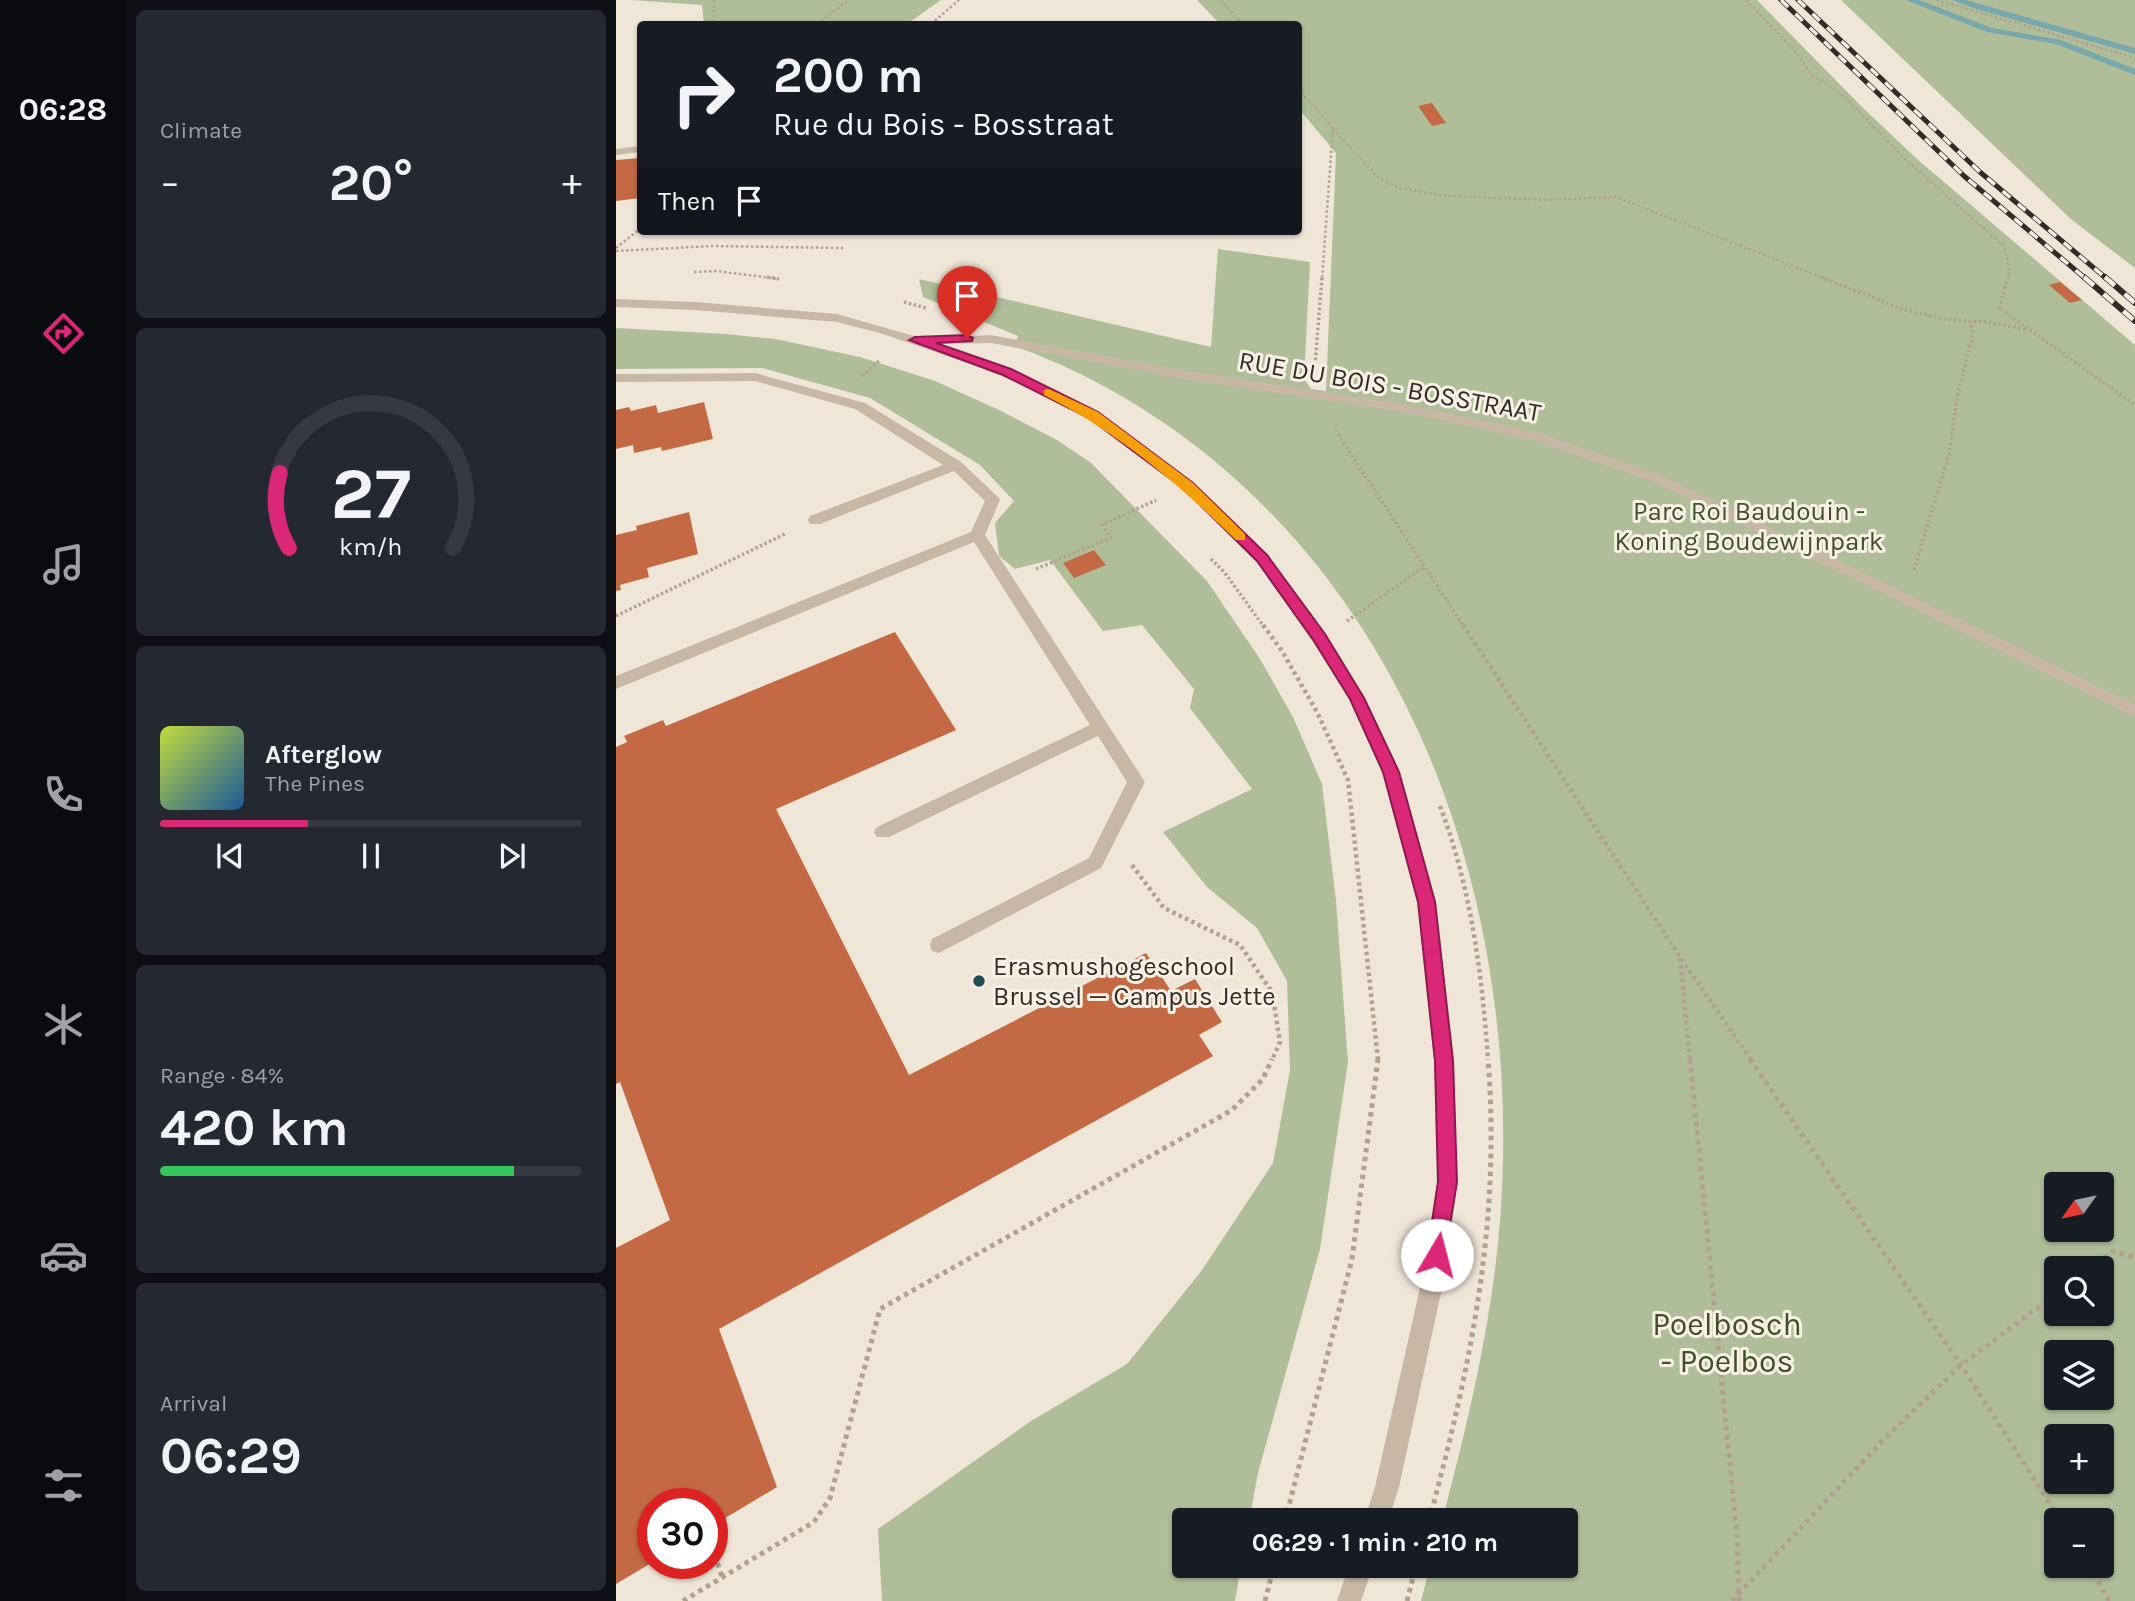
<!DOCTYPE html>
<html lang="en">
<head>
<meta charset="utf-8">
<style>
  :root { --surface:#171b24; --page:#242831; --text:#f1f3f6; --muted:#9ea1a6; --line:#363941; --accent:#db2777 }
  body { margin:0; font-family:Karla,sans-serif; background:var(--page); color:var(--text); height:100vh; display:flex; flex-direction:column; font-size:26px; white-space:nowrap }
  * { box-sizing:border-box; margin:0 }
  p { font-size:23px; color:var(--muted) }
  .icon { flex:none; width:38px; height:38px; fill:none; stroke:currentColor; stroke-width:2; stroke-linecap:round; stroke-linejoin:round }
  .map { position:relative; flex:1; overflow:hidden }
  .side { display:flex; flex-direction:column; gap:10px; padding:10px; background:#0d0f14; width:490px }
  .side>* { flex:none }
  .hud { position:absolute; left:21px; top:21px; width:665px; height:214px; border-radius:7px; box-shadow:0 2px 5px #0004; background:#171b24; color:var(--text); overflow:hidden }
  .needle { width:46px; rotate:237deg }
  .controls { position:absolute; left:1428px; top:1172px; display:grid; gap:14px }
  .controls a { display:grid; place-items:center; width:70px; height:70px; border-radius:7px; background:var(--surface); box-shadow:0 2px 5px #0004; font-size:35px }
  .speed { position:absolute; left:21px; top:1488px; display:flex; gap:14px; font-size:35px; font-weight:700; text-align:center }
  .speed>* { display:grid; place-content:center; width:91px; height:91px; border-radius:50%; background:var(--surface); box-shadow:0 2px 5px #0004; line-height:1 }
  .speed .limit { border:10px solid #d22; background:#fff; color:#111 }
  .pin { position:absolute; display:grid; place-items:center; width:60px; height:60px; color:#fff; margin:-72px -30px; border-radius:50% 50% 50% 0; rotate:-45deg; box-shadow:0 0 7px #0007 }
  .pin .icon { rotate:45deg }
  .me { position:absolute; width:77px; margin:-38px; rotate:8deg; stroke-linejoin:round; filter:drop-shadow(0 0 5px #0008) }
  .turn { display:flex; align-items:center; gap:24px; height:147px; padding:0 21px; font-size:32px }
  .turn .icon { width:91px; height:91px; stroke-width:2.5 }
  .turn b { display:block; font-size:49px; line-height:60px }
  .then { display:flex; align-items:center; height:66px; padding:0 21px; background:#0003; gap:14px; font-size:26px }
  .big { font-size:52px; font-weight:700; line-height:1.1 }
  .side .tile { flex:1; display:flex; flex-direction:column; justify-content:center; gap:10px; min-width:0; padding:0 24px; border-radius:10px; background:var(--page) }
  .side .dial { align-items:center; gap:0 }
  .dial svg { height:182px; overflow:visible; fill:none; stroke:var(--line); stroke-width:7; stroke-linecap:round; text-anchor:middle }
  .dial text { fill:var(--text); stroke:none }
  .song { display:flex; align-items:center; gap:21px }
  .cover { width:84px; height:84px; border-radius:10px; background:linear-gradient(135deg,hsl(70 70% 55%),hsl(210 70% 35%)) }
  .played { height:7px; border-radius:4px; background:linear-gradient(90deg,var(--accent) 35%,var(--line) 35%) }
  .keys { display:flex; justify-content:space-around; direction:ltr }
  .heat { display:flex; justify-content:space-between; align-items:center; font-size:38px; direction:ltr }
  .charge { height:10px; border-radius:5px; background:linear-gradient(90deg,#34c759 84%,var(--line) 0) }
  .trip { position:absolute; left:556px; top:1508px; width:406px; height:70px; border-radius:7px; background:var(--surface); box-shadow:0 2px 5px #0004; font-weight:700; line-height:70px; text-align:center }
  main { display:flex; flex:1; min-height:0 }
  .dock { display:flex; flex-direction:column; width:126px; justify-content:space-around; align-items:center; background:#090b0e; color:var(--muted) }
  .dock .icon { width:49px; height:49px }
  .dock .selected { color:var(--accent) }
  .dock b { font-size:32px; color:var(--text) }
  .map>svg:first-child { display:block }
</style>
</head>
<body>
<main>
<nav class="dock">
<b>06:28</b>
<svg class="icon selected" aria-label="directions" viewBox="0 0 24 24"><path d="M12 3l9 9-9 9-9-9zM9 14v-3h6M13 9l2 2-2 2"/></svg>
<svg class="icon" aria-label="music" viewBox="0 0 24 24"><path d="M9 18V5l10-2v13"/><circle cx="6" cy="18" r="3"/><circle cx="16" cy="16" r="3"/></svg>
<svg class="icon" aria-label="phone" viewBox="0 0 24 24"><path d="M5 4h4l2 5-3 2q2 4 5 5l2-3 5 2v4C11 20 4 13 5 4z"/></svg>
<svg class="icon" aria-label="climate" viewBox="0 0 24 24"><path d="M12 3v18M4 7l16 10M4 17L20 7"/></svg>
<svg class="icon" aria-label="car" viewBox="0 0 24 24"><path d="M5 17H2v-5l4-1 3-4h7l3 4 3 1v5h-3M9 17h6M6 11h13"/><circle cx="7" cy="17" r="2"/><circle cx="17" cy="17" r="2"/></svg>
<svg class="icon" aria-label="filters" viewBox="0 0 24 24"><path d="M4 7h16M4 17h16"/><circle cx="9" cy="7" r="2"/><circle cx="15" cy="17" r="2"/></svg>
</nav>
<section class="side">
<div class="tile"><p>Climate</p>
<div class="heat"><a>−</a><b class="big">20°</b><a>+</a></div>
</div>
<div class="tile dial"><svg viewBox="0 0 100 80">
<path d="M14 69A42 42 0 1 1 86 69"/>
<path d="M14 69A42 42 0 0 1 10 36" stroke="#db2777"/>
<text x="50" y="56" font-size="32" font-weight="700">27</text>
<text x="50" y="72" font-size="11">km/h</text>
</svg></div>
<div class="tile">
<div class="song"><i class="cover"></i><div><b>Afterglow</b><p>The Pines</p></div></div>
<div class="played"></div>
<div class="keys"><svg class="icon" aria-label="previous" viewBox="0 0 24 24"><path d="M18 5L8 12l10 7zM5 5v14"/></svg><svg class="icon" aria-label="pause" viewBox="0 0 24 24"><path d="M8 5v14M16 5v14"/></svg><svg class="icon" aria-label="next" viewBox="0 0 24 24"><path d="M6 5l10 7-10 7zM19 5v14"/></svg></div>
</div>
<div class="tile"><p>Range · 84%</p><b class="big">420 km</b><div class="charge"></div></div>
<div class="tile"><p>Arrival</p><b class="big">06:29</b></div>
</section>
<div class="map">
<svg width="1519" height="1601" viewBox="0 0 1519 1601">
  <rect width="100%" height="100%" fill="#f0e6d8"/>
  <!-- green -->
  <path fill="#afbe99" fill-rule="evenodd" d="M15,0H325L291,24H88L86,5Z
    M581,0H1141L1246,107L1301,159L1519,345V1601H805L814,1566H950V1521H826C852,1422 876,1323 884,1221C905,951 824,661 617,477C567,432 506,392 443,364C428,358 414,350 398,347L402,336L307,297L303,279L595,347L602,249L694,262L688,379L695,389L710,391L720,153L683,109L682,24H604ZM1440,1185H1486V1230H1440ZM1440,1269H1486V1314H1440ZM1440,1353H1486V1398H1440ZM1440,1437H1486V1482H1440ZM1440,1521H1486V1566H1440Z
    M1225,0H1519V268L1456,220Z
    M0,328L110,334L159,339L244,357L319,381L381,409L441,440L475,463L591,581L644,659L677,717L706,784L720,901L732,1062L704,1249L642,1473L633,1521H569V1566H625L619,1601H266L262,1529L415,1421L511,1364L586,1270L657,1163L674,1070L671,981L641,928L591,887L547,832L636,789L574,708L578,689L526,625L487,631L434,560L399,569L383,556L379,523L398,501L364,465L254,398L146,368L0,369Z"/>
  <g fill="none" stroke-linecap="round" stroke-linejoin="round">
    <!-- stream -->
    <path fill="#78a7ac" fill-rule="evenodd" d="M1290,0H1303L1376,28L1445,40L1519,69V75L1440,44L1371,32Z
      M1336,0H1350L1519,48V54L1360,9Z"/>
  </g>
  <!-- building -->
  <path fill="#c36a44" d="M816,103L830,123L816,126L802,106Z
    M24,158V198L0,201V160Z
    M1444,282L1466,300L1454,303L1433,285Z
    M88,402L97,439L46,451L45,447L18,453L17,445L0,449V410L13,407L15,411L40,405L42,413Z
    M73,512L82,554L31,568L33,577L4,585L5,590L0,591V535L21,530L20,526Z
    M478,550L490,565L458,578L447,563Z
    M279,632L340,730L160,809L293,1075L530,953L555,991L579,979L606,1022L583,1035L597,1056L103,1329L161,1487L96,1526V1503H37V1562L0,1584V1248L54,1220L4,1082L0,1084V747L11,742L8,736L47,720L50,726Z"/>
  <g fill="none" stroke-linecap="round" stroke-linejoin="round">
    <!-- path-far3 -->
    <path stroke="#b3a18f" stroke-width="2.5" stroke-dasharray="2.5 2.5" stroke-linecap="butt" d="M98,0V24
      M605,0L626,24
      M1130,0L1178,50L1195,74L1230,98L1289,159L1388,246L1394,271L1392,279
      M1321,0L1519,58
      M201,24L233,0
      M315,24L343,0
      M682,89L717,128L706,279
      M717,129L763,178L783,188L831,196L933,200L1000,197L1210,279
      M0,248L24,229
      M0,251L96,246L227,248
      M78,272L100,271L163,279"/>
    <!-- path-far2 -->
    <path stroke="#b3a18f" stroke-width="3.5" stroke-dasharray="2.5 2.5" stroke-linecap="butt" d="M151,277L163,279
      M1205,277L1286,309L1326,319L1370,322L1409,329
      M1392,277L1383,308L1519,405
      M288,302L310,308
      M699,365L706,277
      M246,376L263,361
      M719,430L848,627
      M595,559L609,573L648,627
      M420,569L495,538L486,525L540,500
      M1298,570L1333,454L1342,393L1357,333L1354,321
      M0,616L169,534
      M731,621L808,567"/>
    <!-- path-far1 -->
    <path stroke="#b3a18f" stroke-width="4.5" stroke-dasharray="3.5 3.5" stroke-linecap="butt" d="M647,625L666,651L701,712L732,780L762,1060
      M847,625L1064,957L1135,1060
      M824,806C855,888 866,973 872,1060
      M516,865L548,908L624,945L656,992L664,1042L656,1060
      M1064,958L1074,1060"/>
    <!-- path -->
    <path stroke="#b3a18f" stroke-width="5" stroke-dasharray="4.5 4.5" stroke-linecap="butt" d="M1074,1059L1121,1536L1123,1601
      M1134,1059L1345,1365L1445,1521
      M1474,1269L1497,1251L1519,1258
      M669,1521L736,1259L762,1059
      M813,1521C855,1364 885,1223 872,1059
      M96,1546L106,1577
      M1473,1566L1493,1601
      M67,1601L198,1522L214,1498L264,1309L616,1110L647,1079L656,1059
      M649,1601L658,1566
      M791,1601L800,1566
      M1116,1601L1270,1437L1345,1365L1440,1294"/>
    <!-- lane -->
    <path fill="#c8b7a5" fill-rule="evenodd" d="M24,146V152L0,155V149Z
      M139,373L249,403L345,462L382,497L384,500L369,535L529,782L485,868L323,953L316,951L314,945L316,939L473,858L511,782L482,736L273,837H261L258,832L261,827L474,725L358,542L0,689V676L355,532L369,501L338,471L204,524H194L192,520L194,516L327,465L239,409L139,381L0,382V374Z"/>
    <!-- street -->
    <path fill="#c8b7a5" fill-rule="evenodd" d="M0,299L79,302L221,314L305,338L375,335L570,371L793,405L925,433L1052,478L1519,704V717L1042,484L917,440L793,413L570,379L375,343L322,344L396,369L483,412L577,483L651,554L709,634L749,698L784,772L820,902L838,1061L841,1183L828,1279L783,1487L772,1521H748L759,1487L806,1279L821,1183L818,1061L802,902L766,772L734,700L697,642L641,562L567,489L473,418L386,375L267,334L221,322L79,310L0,307Z
      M733,1566H757L745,1601H721Z"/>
    <!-- rail-far1 casing -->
    <g stroke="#332b26" stroke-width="5">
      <path id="rail-far1" d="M1165,0L1348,176L1470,279
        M1182,0L1364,172L1491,279"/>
    </g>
    <!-- rail casing -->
    <g stroke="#332b26" stroke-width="6">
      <path id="rail" d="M1468,277L1519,321
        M1489,277L1519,303"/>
    </g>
    <!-- rail-far1 -->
    <use href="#rail-far1" stroke="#f8f0e4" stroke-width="3.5" stroke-dasharray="10" stroke-linecap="butt"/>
    <!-- rail -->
    <use href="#rail" stroke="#f8f0e4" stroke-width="4.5" stroke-dasharray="13" stroke-linecap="butt"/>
  </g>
  <!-- route -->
  <path fill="#db2777" stroke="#8e194d" stroke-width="2" d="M351,335L357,338L356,341L320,343L395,369L482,412L577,483L651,555L709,634L748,698L783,772L819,902L837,1061L841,1182L828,1262L821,1264L814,1262L811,1255L822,1182L819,1061L802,902L767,772L734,699L698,641L641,561L568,489L473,418L387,375L293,340L299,337Z"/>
  <!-- slow -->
  <path fill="#f59e0b" d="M433,389L482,412L577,483L629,534V540H620C560,482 503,433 428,395V390Z"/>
  <!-- markers -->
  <circle fill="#1d4c53" stroke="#f8f0e4" stroke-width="2.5" cx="363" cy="981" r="7"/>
  <g text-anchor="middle" stroke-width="6" stroke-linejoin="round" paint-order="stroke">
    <!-- street labels -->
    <g font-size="26" fill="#332b26" stroke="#f8f0e4">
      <text transform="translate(774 386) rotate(10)" y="9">RUE DU BOIS - BOSSTRAAT</text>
    </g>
    <!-- park labels -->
    <g font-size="26" fill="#40512a" stroke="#f8f0e4">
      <text x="1133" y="520">Parc Roi Baudouin -<tspan x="1133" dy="30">Koning Boudewijnpark</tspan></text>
    </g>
    <!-- poi labels -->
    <g font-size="26" fill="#332b26" stroke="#f8f0e4" text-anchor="start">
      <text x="377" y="975">Erasmushogeschool<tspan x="377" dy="30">Brussel — Campus Jette</tspan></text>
    </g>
    <!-- near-park labels -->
    <g font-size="32" fill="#40512a" stroke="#f8f0e4">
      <text x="1111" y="1335">Poelbosch<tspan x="1111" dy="37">- Poelbos</tspan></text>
    </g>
  </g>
</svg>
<div class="controls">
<a><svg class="needle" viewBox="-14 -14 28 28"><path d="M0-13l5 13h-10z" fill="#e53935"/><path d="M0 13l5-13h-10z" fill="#9ea1a6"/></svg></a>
<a><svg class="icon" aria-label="search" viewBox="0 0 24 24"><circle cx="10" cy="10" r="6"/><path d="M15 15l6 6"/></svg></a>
<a><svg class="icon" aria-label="layers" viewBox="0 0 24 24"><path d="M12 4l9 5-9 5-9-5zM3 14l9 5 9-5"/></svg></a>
<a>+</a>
<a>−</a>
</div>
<div class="speed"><div class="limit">30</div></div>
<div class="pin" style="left:351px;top:338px;background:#d93025"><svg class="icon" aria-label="arrive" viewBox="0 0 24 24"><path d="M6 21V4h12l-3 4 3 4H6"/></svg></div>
<svg class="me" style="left:821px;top:1255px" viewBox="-20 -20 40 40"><circle r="19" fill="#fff"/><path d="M0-13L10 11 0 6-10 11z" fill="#db2777"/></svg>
<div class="trip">06:29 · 1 min · 210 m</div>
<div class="hud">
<div class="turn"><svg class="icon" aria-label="right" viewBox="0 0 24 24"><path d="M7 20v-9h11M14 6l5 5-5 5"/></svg><div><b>200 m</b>Rue du Bois - Bosstraat</div></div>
<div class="then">Then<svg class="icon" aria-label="arrive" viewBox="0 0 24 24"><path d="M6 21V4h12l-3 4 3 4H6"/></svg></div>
</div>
</div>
</main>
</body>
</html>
